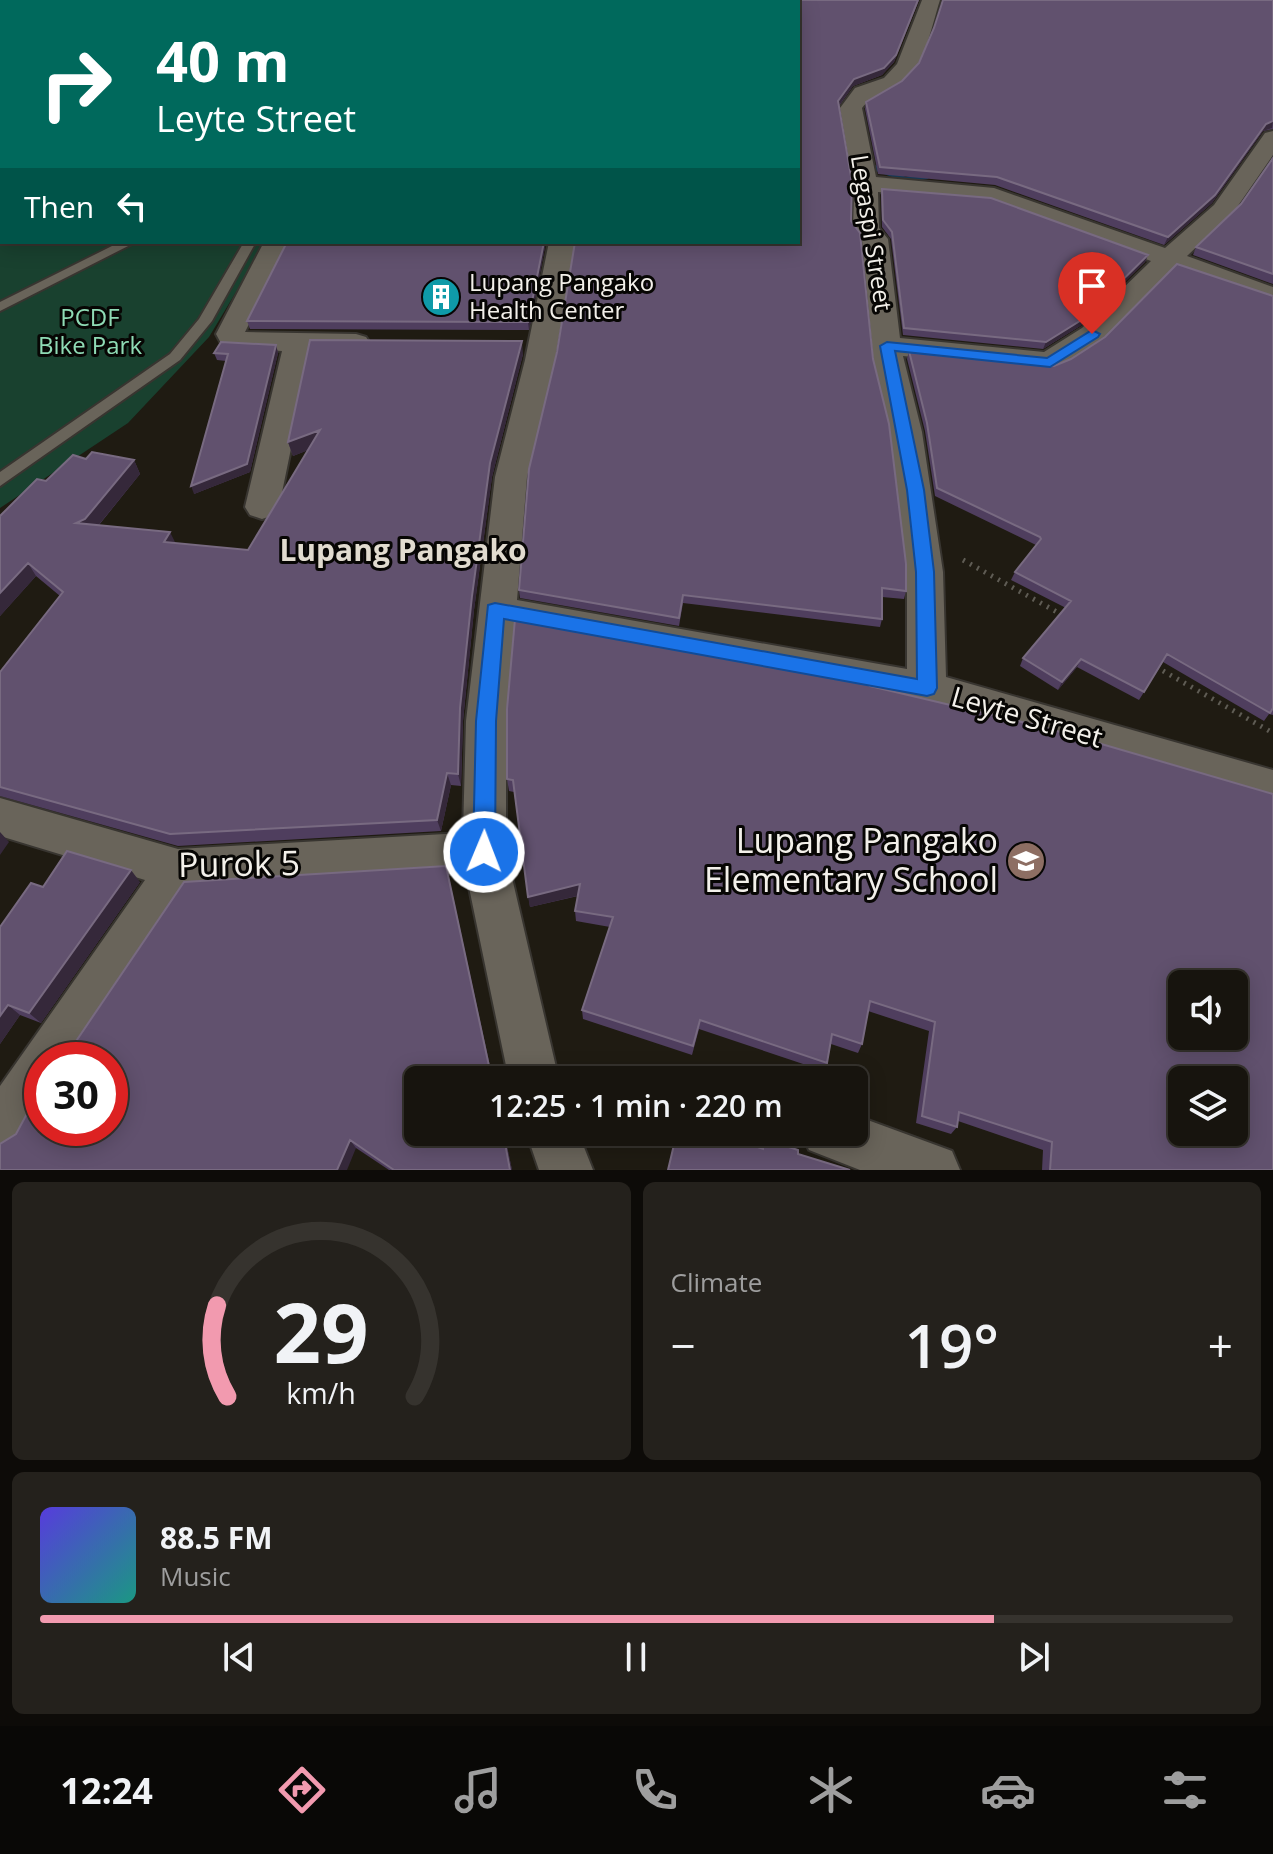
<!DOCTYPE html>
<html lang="en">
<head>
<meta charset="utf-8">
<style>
  :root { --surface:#17140e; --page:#24211c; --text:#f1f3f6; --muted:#9e9e9e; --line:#36332e; --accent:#f29aaf }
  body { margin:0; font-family:"Open Sans",sans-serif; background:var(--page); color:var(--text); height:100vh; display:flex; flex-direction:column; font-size:30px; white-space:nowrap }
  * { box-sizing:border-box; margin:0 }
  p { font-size:26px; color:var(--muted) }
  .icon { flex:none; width:44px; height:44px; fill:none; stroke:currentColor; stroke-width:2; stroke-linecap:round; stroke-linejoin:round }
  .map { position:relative; height:1170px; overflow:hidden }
  .side { display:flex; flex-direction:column; gap:12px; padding:12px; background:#0d0b08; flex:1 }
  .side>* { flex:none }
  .top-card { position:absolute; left:0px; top:0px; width:800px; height:244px; box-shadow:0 4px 20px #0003,0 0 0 2px var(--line); background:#00695c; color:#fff; overflow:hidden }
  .buttons { position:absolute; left:1168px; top:970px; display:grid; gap:16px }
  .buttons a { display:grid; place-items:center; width:80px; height:80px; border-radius:12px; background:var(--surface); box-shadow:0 4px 20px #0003,0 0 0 2px var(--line); font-size:40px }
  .speed { position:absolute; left:24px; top:1042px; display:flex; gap:16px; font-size:40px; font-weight:700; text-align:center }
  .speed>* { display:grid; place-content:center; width:104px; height:104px; border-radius:50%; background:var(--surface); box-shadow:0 4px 20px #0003,0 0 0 2px var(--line); line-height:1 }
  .speed .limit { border:12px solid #d22; background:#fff; color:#111 }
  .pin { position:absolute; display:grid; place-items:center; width:68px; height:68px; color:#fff; margin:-82px -34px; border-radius:50% 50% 50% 0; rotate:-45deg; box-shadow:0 0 8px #0007 }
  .pin .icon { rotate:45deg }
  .me { position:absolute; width:88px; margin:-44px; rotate:1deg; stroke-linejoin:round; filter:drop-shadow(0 0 6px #0008) }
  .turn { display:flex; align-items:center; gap:28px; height:168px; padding:0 24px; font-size:36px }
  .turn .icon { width:104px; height:104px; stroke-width:2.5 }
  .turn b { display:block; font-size:56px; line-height:68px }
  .then { display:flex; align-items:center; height:76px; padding:0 24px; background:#0003; gap:16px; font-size:30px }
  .big { font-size:60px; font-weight:600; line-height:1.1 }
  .side .widget { flex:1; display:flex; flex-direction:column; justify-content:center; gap:12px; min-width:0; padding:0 28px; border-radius:12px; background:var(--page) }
  .side .dial { align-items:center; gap:0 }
  .dial svg { height:208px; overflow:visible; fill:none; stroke:var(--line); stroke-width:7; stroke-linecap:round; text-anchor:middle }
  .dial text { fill:var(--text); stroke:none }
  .song { display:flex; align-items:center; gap:24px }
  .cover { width:96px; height:96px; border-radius:12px; background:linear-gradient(135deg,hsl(250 70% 55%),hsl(170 70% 35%)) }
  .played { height:8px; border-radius:4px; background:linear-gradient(90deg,var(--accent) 80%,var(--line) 80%) }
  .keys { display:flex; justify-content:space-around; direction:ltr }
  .heat { display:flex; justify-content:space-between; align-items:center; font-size:44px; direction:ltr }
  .side .tiles { flex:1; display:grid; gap:12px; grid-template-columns:1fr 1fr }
  .widget:last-child { grid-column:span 2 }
  .trip { position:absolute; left:404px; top:1066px; width:464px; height:80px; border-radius:12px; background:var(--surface); box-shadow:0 4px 20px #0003,0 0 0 2px var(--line); font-weight:600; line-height:80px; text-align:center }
  .menu { display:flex; height:128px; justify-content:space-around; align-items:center; background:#090806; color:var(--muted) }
  .menu .icon { width:56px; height:56px }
  .menu .on { color:var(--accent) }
  .menu b { font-size:36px; color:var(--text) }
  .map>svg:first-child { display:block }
</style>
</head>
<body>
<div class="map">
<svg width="1273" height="1170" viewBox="0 0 1273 1170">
  <rect width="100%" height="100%" fill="#1f1b12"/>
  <!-- green -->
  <path fill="#19412f" d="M0,0H422L2,2V242H266L209,337L128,423L0,508Z"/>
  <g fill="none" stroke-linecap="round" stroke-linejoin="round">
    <!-- stream -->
    <path fill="#163955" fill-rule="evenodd" d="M866,153H872L875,165L906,177L922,175L927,167L934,169L928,179L905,182L868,168Z"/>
    <!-- service casing -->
    <g stroke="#383530" stroke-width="4">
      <path id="service" d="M19,0H31L33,2H21Z
        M387,0H397L399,2H389Z
        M120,242H136L0,311V302Z
        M244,242H256L212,321L180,360L0,486V472L170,354L199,319Z"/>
    </g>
    <!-- minor casing -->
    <g stroke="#383530" stroke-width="4">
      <path id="minor" d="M922,0H940C931,28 925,67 899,86C886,95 873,94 862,108L876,177L994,188L1165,248L1214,205L1265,133L1273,131V155L1235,210L1187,256L1273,287V304L1173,269C1141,301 1095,360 1050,371L903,356L922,432L943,572L946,677L1273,770V806L927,704L514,628L506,721V852L559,1080H509L466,873L190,890L77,1060H42C42,1102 46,1138 0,1157V1086L145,880L0,836V798L178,849L463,833L466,721L495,477L525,360L549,242H575L555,360L527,477L517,600L907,669V572L890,432L874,366L862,240L853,229L854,190L840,108L855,88L884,78L897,64ZM878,192L990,202L1151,261L1082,328L1044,352L900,338L888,239L879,228Z
        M264,242H290L245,332L356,334L366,337L370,343L366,349L311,351L279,507L274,515L262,519L250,515L245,507L282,351L223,347L216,334Z
        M854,1115L952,1151L960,1170H860L809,1150L801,1132H854Z
        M526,1132H578L593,1170H539Z"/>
    </g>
    <!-- path -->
    <path stroke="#5f5c54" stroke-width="5" stroke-dasharray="2 6" stroke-linecap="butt" d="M963,560L1066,617
      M1156,667L1273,733"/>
    <!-- service -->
    <use href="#service" fill="#69645a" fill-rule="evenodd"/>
    <!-- minor -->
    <use href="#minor" fill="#69645a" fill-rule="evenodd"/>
  </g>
  <!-- wall -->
  <path fill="#4f3e5e" d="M412,0H919L894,62L882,75L853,86L839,106L851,221L906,591L904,599L882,597V619L880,627L683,603L679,626L520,598L519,590L798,242Z
    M1273,0V129L1263,131L1212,203L1164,245L995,185L878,174L865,109L866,102Z
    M1273,158V284L1193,255L1196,247L1241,204Z
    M882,189L1148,255L1145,262L1080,326L1043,349L903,335L891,239L882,227L881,195Z
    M546,242L529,330L250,329L247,321Z
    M1273,296V715L1269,714L1264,721L1163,662L1139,700L1077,667L1058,690L1020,666L1023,658L1066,608L1011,580L1015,572L1036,545L935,496L925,431L907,359L909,351L1054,366Z
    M276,345L278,353L250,472L194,494L226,361L217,360L214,353Z
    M523,354L492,477L474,610L463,721L461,786L451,785L441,831L178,846L0,796V672L60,596L36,576L0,616V516L46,481L86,459L134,460L140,474L99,525L175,543L248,550L308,450L293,456L288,442Z
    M870,686L1273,1170H1042L1043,1150L958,1121L957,1127L951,1134L916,1123L929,1031L868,1011L862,1044L858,1053L831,1044L827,1063L824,1071L699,1029L692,1055L583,1019L582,1010L610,927L576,921L575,911L578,896L530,907L514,792L509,791L507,779Z
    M446,866L493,1080H418V1132H504L512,1170H389L356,1148L16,1134L68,1053Z
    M140,882L41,1023L20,1015L0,1044V927L43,887Z"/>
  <!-- shaded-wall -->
  <path fill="#35283a" d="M918,0H919L894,62L882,75L853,86L837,108L838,101L854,79Z
    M1273,121L1272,128L1263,131L1212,203L1164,245L1168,237L1266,124Z
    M544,242H546L529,330L528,322Z
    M1148,255L1145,262L1080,326L1043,349L1046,342Z
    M522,341L523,354L492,477L474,610L463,721L461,786L458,774L460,708L472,596L490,463Z
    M276,345L278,353L250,472L194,494L191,486Z
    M320,430L324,444L293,456L288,442Z
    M134,460L140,474L92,533L76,523Z
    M170,532L177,546L164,542Z
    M28,563L36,576L0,616V593Z
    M1081,659L1077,667L1058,690L1062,682Z
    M447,773L451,785L441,831L437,820Z
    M0,832L9,842L0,855Z
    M446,866L449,877L493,1080H492Z
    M131,870L140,882L41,1023L29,1013Z
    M580,884L581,895L530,907L528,897Z
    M8,1005L20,1015L0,1044V1016Z
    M503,1132H504L512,1170H510Z
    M350,1140L356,1148L347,1170H337Z"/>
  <!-- building -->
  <path fill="#61516e" stroke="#786a81" stroke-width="2" fill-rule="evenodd" d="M412,0H918L896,55L884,68L854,79L838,101L852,182L851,221L860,233L873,359L889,424L906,564V591L882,588V619L683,595L679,618L519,590L529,469L557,352L575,242H798V2H410Z
    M943,0H1273V121L1266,124L1215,195L1168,237L997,177L880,167L866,102L902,81L919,63L934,28Z
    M0,1L2,2V114L0,115Z
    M1273,158V274L1196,247L1241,204Z
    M882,189L991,198L1148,255L1083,319L1046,342L904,328L892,232L883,220Z
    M287,242H544L528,322L247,321Z
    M1177,264L1273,296V708L1270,713L1167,654L1144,692L1081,659L1062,682L1023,658L1071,601L1015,572L1041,539L1040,537L937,488L927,423L909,351L1054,366L1071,359L1105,337Z
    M310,340L522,341L490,463L472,596L460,708L458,774L447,773L437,820L170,834L0,787V672L63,592L28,563L0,593V516L37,479L46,481L73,455L86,459L92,452L134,460L85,519L76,523L170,532L164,542L248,550L320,430L288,442Z
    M221,342L276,345L247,464L191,486L228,354L214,353Z
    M515,619L871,684L870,686L1043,727L1273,794V1170H1050L1052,1142L959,1112L957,1127L922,1116L935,1022L870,1001L862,1044L832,1034L827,1063L700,1020L693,1046L582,1010L613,917L575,911L580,884L528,897L513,780L507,779V709ZM1182,984H1234V1036H1182ZM1182,1080H1234V1132H1182Z
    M67,851L131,870L29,1013L8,1005L0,1016V927L31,883L43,887Z
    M446,866L492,1080H418V1132H503L510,1170H394L350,1140L337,1170H0V1144L16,1134L29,1110L32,1092L42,1076V1128H110V1060H52L56,1054L68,1053L184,882Z
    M677,1132H714L763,1149L764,1139L798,1150V1154L850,1170H668Z"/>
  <!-- route -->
  <path fill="#1a73e8" stroke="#114b97" stroke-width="2" d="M1092,330L1100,334L1098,337L1050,367L895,351L924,490L934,572L937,688L934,694L927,696L504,619L496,721L495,852L492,859L484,862L476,859L473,852L476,721L488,605L495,603L917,679L916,572L907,490L880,346L887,342L1047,358Z"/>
  <!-- icons -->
  <defs>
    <g id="building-disc" transform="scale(2)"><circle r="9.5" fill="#0f9aa8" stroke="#070604"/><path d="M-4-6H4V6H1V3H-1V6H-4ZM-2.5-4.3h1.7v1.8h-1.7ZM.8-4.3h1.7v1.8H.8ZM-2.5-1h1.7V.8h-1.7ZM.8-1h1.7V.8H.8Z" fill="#fff"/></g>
    <g id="school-disc" transform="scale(2)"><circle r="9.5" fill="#8d6e63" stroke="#070604"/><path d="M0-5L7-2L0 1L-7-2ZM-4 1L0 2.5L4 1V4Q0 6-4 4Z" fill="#fff"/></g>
  </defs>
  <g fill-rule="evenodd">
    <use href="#building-disc" x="441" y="297"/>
    <use href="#school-disc" x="1026" y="861"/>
  </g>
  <g text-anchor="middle" stroke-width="6" stroke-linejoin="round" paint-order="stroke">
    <!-- far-street labels -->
    <g font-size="24" fill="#f3f0ea" stroke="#070604">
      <text transform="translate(871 233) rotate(81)" y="8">Legaspi Street</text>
    </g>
    <!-- far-poi labels -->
    <g font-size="24" fill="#f3f0ea" stroke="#070604" text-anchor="start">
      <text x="469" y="291">Lupang Pangako<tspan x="469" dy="28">Health Center</tspan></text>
    </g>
    <!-- far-park labels -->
    <g font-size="24" fill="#8fdbb5" stroke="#070604">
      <text x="90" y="326">PCDF<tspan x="90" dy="28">Bike Park</tspan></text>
    </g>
    <!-- street labels -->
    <g font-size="28" fill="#f3f0ea" stroke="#070604">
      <text transform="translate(1027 717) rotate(16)" y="10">Leyte Street</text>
    </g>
    <!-- neighbourhood labels -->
    <g font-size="30" font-weight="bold" fill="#e1dbcf" stroke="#070604">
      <text x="403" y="561">Lupang Pangako</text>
    </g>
    <!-- near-poi labels -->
    <g font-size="34" fill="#f3f0ea" stroke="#070604" text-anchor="end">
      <text x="998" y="853">Lupang Pangako<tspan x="998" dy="39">Elementary School</tspan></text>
    </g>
    <!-- near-street labels -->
    <g font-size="34" fill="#f3f0ea" stroke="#070604">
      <text transform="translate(239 864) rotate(-1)" y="12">Purok 5</text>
    </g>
  </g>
</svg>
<div class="buttons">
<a><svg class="icon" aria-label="sound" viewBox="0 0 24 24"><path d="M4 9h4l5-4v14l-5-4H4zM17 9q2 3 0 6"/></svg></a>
<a><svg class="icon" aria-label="layers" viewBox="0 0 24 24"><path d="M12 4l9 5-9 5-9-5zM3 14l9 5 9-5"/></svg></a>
</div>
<div class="speed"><div class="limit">30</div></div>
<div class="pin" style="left:1092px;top:334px;background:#d93025"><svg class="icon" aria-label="arrive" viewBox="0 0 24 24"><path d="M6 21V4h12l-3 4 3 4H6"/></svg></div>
<svg class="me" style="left:484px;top:852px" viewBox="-20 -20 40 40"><circle r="17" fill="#1a73e8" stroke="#fff" stroke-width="3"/><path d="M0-11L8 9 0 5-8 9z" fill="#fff"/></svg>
<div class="trip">12:25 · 1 min · 220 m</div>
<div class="top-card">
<div class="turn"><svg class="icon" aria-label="right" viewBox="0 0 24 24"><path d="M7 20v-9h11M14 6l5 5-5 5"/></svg><div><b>40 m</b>Leyte Street</div></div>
<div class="then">Then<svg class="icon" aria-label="left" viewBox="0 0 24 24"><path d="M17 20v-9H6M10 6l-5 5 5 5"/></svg></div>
</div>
</div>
<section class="side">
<div class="tiles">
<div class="widget dial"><svg viewBox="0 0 100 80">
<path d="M14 69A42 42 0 1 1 86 69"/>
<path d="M14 69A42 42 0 0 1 10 34" stroke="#f29aaf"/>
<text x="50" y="56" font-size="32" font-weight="700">29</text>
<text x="50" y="72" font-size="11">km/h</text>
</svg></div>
<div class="widget"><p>Climate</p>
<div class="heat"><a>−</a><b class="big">19°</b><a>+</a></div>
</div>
<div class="widget">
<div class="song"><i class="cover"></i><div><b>88.5 FM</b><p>Music</p></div></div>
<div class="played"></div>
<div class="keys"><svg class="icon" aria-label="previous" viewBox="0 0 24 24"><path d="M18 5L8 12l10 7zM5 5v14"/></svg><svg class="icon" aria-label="pause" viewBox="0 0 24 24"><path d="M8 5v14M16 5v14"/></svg><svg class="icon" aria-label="next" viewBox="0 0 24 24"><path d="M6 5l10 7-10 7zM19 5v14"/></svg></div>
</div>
</div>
</section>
<nav class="menu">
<b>12:24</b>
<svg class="icon on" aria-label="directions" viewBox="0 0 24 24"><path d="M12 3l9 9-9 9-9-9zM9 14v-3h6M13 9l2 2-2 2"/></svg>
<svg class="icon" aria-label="music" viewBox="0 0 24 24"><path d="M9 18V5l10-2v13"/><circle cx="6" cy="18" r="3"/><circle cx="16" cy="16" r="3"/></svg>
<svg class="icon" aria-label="phone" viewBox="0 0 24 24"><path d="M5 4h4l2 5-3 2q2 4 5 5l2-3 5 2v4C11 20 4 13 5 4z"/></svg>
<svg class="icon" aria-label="climate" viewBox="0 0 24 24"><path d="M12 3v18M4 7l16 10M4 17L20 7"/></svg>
<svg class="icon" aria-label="car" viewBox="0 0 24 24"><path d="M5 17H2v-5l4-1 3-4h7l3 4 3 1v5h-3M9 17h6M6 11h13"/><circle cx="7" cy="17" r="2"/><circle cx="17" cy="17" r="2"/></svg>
<svg class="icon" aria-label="filters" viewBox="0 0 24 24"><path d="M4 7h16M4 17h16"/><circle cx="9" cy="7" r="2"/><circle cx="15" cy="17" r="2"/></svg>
</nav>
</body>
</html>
